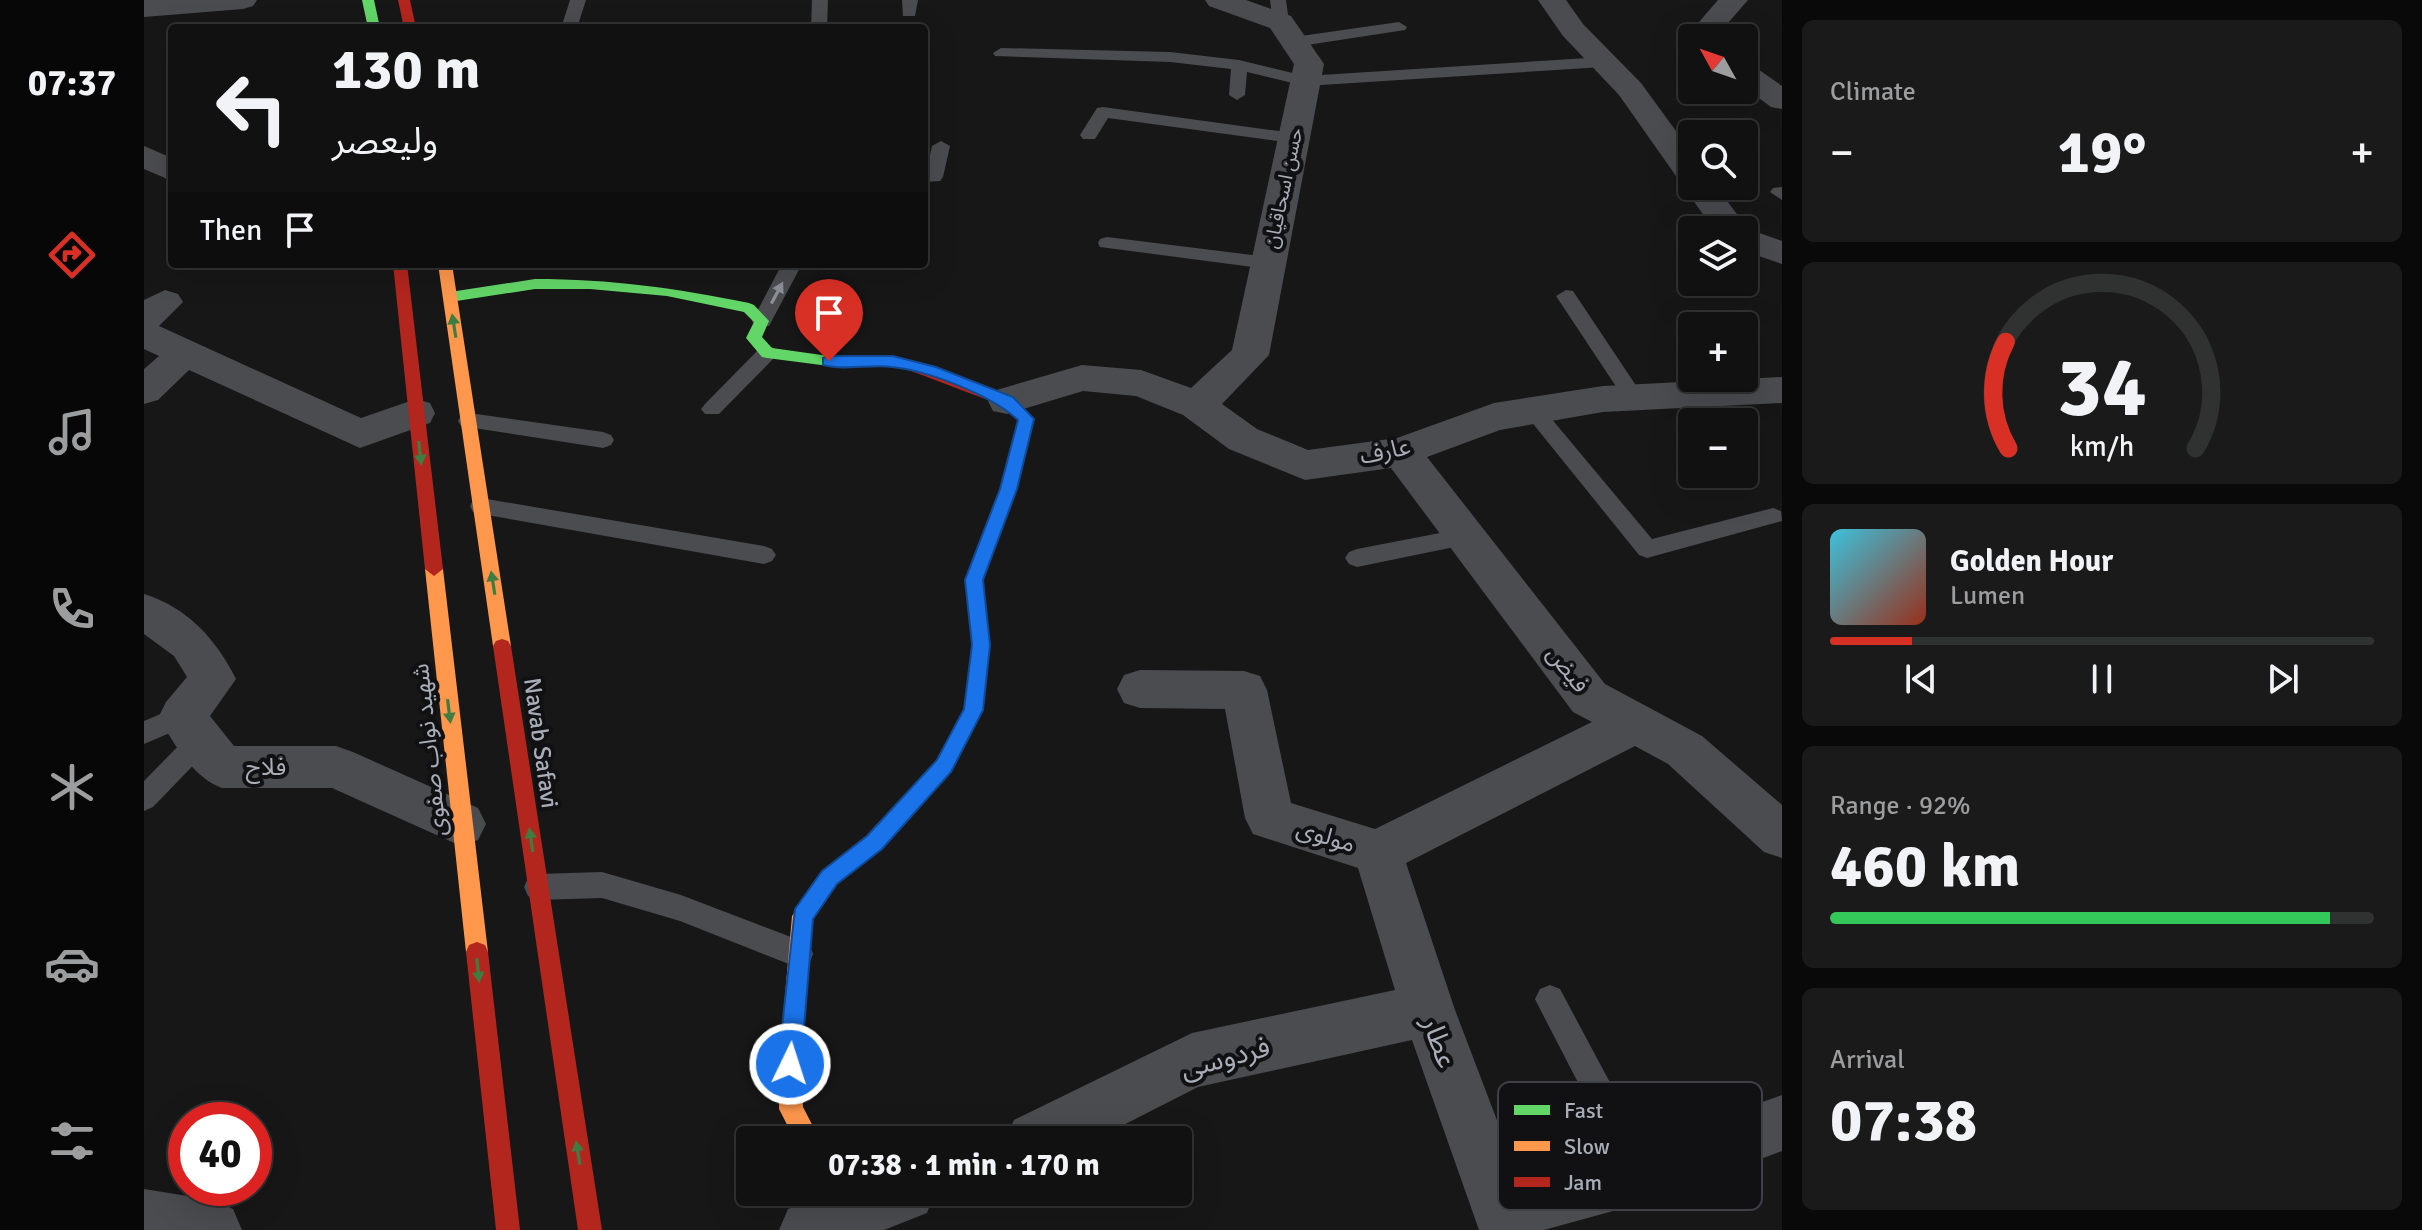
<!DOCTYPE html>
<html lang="en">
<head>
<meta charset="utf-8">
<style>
  :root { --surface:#111; --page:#1a1a1a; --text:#f1f3f6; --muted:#9c9d9f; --line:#303131; --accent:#d93025 }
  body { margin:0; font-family:Signika,"Noto Sans Arabic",sans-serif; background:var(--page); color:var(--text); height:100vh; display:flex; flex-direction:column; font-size:30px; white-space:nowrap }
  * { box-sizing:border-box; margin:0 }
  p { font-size:26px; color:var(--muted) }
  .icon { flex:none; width:44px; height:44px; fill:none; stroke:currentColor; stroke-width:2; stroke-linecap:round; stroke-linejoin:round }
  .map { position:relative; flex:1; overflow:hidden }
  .sheet { display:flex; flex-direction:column; gap:20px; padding:20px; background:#090909; width:640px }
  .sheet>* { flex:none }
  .banner { position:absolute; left:24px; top:24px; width:760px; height:244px; border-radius:8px; box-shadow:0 8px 32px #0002,0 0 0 2px var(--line); background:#111; color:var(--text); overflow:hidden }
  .needle { width:52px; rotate:310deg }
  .fabs { position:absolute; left:1534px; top:24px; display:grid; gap:16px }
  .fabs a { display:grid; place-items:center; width:80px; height:80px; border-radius:8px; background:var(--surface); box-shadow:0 8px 32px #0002,0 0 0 2px var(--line); font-size:40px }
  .speed { position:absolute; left:24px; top:1102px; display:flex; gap:16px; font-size:40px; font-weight:700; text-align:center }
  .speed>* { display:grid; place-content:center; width:104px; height:104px; border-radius:50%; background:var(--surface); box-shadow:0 8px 32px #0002,0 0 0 2px var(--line); line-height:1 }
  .speed .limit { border:12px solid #d22; background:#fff; color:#111 }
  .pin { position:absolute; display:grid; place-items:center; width:68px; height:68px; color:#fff; margin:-82px -34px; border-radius:50% 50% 50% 0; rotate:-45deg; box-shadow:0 0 8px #0007 }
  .pin .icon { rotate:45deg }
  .me { position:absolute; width:88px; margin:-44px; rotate:4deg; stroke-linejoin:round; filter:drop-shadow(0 0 6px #0008) }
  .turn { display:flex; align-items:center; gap:28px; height:168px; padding:0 32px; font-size:36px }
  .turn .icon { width:104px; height:104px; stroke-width:2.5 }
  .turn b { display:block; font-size:56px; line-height:68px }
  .then { display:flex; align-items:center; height:76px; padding:0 32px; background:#0003; gap:16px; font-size:30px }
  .big { font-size:60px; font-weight:700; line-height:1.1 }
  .sheet .card { flex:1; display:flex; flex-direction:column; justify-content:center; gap:12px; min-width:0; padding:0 28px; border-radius:12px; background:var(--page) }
  .sheet .dial { align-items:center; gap:0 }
  .dial svg { height:208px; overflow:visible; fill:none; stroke:var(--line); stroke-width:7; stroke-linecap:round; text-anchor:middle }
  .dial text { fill:var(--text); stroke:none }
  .song { display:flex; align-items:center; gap:24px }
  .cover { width:96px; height:96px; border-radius:12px; background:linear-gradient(135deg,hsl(190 70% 55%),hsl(10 70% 35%)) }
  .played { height:8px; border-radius:4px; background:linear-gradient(90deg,var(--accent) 15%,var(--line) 15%) }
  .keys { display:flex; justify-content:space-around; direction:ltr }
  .heat { display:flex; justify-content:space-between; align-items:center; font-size:44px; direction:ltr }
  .charge { height:12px; border-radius:6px; background:linear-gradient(90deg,#34c759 92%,var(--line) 0) }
  .trip { position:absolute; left:592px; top:1126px; width:456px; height:80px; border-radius:8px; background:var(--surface); box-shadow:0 8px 32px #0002,0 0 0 2px var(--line); font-weight:700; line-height:80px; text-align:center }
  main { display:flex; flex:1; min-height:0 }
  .menu { display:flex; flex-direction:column; width:144px; justify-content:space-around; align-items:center; background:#070707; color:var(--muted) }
  .menu .icon { width:56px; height:56px }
  .menu .on { color:var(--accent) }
  .menu b { font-size:36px; color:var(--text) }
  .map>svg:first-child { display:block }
</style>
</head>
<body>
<main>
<nav class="menu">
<b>07:37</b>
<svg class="icon on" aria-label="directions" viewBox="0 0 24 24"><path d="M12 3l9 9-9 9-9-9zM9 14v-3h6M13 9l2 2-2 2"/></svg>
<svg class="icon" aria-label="music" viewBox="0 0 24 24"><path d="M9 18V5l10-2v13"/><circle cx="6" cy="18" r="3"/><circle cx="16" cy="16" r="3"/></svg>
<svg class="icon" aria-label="phone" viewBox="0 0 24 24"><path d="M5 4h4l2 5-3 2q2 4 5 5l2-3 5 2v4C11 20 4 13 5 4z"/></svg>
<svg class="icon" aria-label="climate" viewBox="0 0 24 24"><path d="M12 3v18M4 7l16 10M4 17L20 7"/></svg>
<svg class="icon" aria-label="car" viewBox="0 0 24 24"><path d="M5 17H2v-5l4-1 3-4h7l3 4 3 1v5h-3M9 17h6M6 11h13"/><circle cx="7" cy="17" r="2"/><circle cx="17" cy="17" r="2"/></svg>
<svg class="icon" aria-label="filters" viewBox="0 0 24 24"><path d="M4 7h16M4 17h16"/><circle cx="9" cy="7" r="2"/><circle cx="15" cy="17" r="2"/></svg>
</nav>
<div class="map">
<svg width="1638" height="1230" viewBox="0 0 1638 1230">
  <rect width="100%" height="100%" fill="#171717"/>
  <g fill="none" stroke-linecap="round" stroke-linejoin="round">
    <!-- lane -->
    <path fill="#4b4c50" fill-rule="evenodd" d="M426,0H442L433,28H417Z
      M668,0H684L683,28H667Z
      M758,0H774L771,16H759Z
      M1126,0H1142L1145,22L1143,25L1137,27L1129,22Z
      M1255,22L1263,27L1261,30L1150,47L1142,42L1150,37Z
      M857,48L1026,52L1095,60L1161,76L1459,57L1467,62L1459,67L1161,86L1103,72L1101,95L1093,100L1085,95L1087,69L1026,62L851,56L849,53Z
      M959,107L1149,133L1158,138L1149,143L964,118L951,139H939L936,135L953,108Z
      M797,141L806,146L799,177L796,181L780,182L788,146Z
      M1638,187V200L1626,192L1629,188Z
      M963,237L1124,257L1134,263L1124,269L956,247L954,243L956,239Z
      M638,264H658L625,326H611L608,321Z
      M1422,290L1429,291L1497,393L1500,398L1497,403H1483L1412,296Z
      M623,346L630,348L633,353L630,358L575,414H561L557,409L561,404L616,348Z
      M1389,403L1396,405L1508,539L1629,508L1637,511L1638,521L1503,558L1495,555L1382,415L1378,410L1382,405Z
      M325,413L459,432L467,435L470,440L467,445L459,448L317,426L314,421L317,416Z
      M337,498L620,546L628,549L632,555L628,561L620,564L337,514L329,512L326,506L329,500Z
      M1322,528L1330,531L1333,537L1330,543L1213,567L1205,564L1201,558L1205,552L1213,549Z
      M38,705L47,708L51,716L47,724L0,744V721Z
      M56,730L65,733L69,741L65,749L9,807L0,811V781L47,733Z
      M458,872L537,895L655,940L665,944L669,954L665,964L655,968L536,921L458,898L394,900L384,896L380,887L384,878L394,874Z
      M1406,985L1416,989L1509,1163L1514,1174L1509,1185L1498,1190L1487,1185L1396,1009L1391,999L1396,989Z
      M62,1188H95L75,1230H44Z"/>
    <!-- street -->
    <path fill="#4b4c50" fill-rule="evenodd" d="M0,0H113L109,6L99,9L0,17Z
      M1061,0H1102L1147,16L1180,64L1125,355L1078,404L1113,429L1164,450L1253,438L1350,403L1459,386L1638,377V403L1459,412L1356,430L1283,457L1461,684L1558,736L1638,805V858L1620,852L1524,764L1491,746L1262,863L1311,1010L1375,1178L1498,1145L1638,1095V1151L1498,1203L1400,1230H1335L1268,1040L1054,1087L950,1140H861L870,1120L1048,1033L1251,990L1214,868L1109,834L1101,818L1081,709L996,708L980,703L973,689L980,675L996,670L1100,671L1116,676L1123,690L1147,803L1231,829L1448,722L1429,712L1247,468L1161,480L1085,449L1039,415L992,396L939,391L863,414L849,411L844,401L849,391L938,365L997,370L1047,388L1088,350L1150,64L1126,28L1065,6Z
      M1394,0H1422L1439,24L1497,83L1548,153V186H1572L1604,229L1638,241V264L1600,251V230H1570L1475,95L1419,36Z
      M1574,0H1604L1584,23L1586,38H1556L1555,22Z
      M1600,64L1611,67L1638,86V109L1627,107L1600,87Z
      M0,146L28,158V181L0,169Z
      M21,290L34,294L39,302L15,326L217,418L272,399L286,403L291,413L286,423L216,448L45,370L14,400L0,404V369L15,356L0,349V300Z
      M0,594C44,608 72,639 92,679L66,716L90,746H192L209,752L334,808L342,824L334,840L317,846L188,788H78C50,778 28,743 15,716L22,702L43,677L30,656L0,634Z
      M0,1189L68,1200L89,1209L98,1230H0Z
      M686,1192H791L783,1213L740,1230H635L644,1209Z"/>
    <!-- fast -->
    <path fill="#63d668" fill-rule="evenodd" d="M218,0H230L236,28H224Z
      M391,279C467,279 531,288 605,303L610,305L625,321L618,337L628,348L685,356H749L780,364L783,368L775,373L749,366H685L623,358L618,357L602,338L610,322L600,312L523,296L446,289H391L306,302L299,297L306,292Z"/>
    <!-- slow -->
    <path fill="#ff974d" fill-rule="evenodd" d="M294,264H308L367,646L364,651H352L349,646Z
      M290,562L299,569L344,952L341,959L333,962L325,959L322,952L281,569Z
      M700,857L707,859L710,866L707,873L692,885L669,919L657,1064L659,1107L676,1140H651L635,1109V1064L648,916L678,871Z"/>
    <!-- jam -->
    <path fill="#b3261e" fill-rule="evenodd" d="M254,0H266L272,28H260Z
      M249,264H263L299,569L290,576L281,569Z
      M775,363L869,397L890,419L872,489L839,580L846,645L838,710L807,772L737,849L700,875L693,873L690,866L693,859L723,835L793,760L820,710L828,645L821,580L856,489L874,420L857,405L770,372L767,368L770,364Z
      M358,639L364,641L367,646L458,1230H434L349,646L352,641Z
      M333,942L341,945L344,952L376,1230H352L322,952L325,945Z"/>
  </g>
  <!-- one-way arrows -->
  <defs><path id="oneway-solid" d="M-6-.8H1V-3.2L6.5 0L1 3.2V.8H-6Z" transform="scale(2)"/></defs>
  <use fill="#8c9099" href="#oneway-solid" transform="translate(633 293) rotate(-62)"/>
  <g fill="#3e7d42">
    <use href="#oneway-solid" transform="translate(310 326) rotate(-99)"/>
    <use href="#oneway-solid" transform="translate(276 453) rotate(84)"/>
    <use href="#oneway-solid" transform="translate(349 583) rotate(-99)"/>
    <use href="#oneway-solid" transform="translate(305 711) rotate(83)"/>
    <use href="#oneway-solid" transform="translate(387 840) rotate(-98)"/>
    <use href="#oneway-solid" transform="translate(334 970) rotate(84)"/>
    <use href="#oneway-solid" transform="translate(434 1153) rotate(-99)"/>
  </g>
  <!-- route -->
  <path fill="#1a73e8" stroke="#114b97" stroke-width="2" d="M685,356H749L792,367L869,397L890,419L873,489L839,580L846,645L839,710L807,772L738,849L693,884L669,919L657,1064L654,1072L646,1075L638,1072L634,1064L651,909L678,871L723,836L793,760L820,709L828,645L821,580L856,489L874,420C847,395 785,371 748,367C726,364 701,371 679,365V358Z"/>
  <g text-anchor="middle" stroke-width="8" stroke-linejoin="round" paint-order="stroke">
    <!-- far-street labels -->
    <g font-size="20" fill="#a8adb8" stroke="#111113">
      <text transform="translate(1139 188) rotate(-78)" y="7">حسن اسحاقیان</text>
    </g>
    <!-- street labels -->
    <g font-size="24" fill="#a8adb8" stroke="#111113">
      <text transform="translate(1241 451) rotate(-12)" y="8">عارف</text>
      <text transform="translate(1424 669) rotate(52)" y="8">فیض</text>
      <text transform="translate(397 743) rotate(82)" y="8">Navab Safavi</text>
      <text transform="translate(285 750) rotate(-96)" y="8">شهید نواب صفوی</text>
      <text x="122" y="775">فلاح</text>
      <text transform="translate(1182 836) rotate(17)" y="8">مولوی</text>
    </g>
    <!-- near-street labels -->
    <g font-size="28" fill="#a8adb8" stroke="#111113">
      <text transform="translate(1296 1042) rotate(70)" y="10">عطار</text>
      <text transform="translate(1081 1057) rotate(-15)" y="10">فردوسی</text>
    </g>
  </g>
  <!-- legend -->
  <rect x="1354" y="1082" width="264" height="128" rx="12" fill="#111113" stroke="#3e4045" stroke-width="2"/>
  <rect x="1370" y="1105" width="36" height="10" fill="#63d668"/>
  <rect x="1370" y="1141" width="36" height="10" fill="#ff974d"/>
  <rect x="1370" y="1177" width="36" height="10" fill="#b3261e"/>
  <g font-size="22" fill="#a8adb8">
    <text x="1420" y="1118">Fast</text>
    <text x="1420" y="1154">Slow</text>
    <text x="1420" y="1190">Jam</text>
  </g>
</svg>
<div class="fabs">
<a><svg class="needle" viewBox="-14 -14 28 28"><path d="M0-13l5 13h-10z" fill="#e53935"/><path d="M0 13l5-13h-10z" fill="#9c9d9f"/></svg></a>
<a><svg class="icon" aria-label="search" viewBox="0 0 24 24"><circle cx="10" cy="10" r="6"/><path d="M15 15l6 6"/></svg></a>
<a><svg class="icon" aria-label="layers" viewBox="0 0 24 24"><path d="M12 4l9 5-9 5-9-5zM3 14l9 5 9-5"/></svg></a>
<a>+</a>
<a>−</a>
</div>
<div class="speed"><div class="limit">40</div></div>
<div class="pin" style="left:685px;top:361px;background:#d93025"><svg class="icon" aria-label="arrive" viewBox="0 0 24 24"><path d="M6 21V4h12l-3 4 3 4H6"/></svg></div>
<svg class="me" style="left:646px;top:1064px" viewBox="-20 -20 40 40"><circle r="17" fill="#1a73e8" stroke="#fff" stroke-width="3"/><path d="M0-11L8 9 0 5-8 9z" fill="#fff"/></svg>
<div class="trip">07:38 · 1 min · 170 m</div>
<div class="banner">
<div class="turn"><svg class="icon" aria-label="left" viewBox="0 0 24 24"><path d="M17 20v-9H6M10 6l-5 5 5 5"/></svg><div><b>130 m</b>ولیعصر</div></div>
<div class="then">Then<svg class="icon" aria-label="arrive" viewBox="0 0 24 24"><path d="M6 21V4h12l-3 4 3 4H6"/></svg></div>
</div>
</div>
<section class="sheet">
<div class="card"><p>Climate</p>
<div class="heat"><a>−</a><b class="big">19°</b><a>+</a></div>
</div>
<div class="card dial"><svg viewBox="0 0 100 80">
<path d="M14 69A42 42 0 1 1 86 69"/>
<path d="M14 69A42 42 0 0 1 13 28" stroke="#d93025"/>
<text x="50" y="56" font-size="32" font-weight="700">34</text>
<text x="50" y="72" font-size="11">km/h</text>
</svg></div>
<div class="card">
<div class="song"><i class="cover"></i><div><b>Golden Hour</b><p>Lumen</p></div></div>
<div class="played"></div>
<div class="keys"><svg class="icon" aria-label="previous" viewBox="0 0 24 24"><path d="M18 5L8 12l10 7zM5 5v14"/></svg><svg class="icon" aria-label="pause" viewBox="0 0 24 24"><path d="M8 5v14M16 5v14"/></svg><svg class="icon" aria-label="next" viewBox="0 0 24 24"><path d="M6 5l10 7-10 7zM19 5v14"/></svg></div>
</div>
<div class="card"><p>Range · 92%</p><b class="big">460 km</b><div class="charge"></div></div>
<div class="card"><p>Arrival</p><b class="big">07:38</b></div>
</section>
</main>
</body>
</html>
